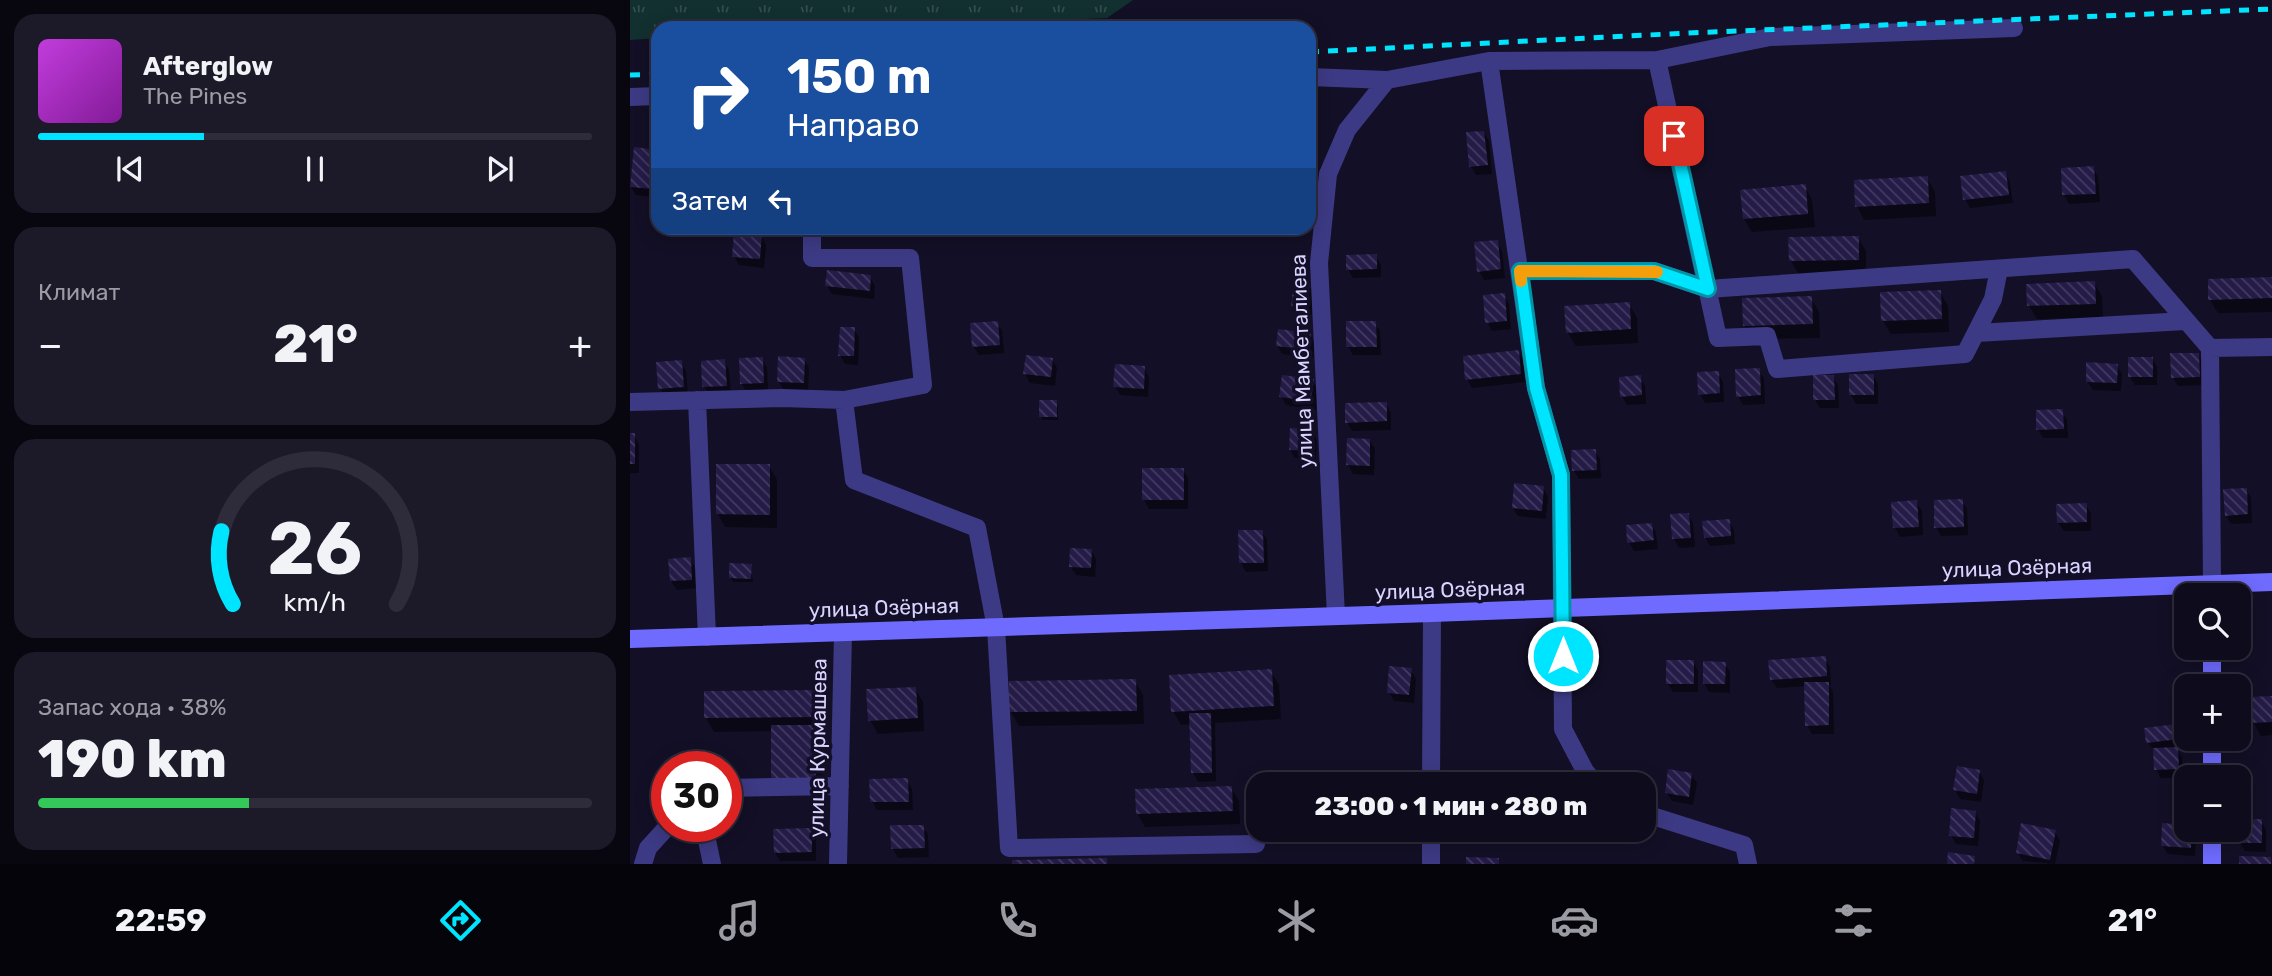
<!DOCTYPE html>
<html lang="ru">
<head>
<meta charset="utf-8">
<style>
  :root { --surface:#0e0b1c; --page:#1c1929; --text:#f1f3f6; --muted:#9b9ba3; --line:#2e2b3b; --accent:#00e5ff }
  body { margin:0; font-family:Rubik,sans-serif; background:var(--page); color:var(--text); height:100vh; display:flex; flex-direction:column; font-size:26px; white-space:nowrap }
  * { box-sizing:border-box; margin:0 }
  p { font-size:23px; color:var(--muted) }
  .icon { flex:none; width:38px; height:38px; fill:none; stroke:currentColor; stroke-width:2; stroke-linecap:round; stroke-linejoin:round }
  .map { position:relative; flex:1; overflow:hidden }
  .drawer { display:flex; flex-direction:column; gap:14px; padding:14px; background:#08060f; width:630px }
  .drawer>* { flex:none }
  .guide { position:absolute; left:21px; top:21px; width:665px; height:214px; border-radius:21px; box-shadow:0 4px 18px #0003,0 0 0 2px var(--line); background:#1a4fa0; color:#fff; overflow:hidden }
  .tools { position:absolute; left:1544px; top:583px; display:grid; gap:14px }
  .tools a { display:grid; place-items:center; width:77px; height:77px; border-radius:14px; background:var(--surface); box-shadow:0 4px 18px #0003,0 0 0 2px var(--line); font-size:35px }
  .speed { position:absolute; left:21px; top:751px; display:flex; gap:14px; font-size:35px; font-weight:700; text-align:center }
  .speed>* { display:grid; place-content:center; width:91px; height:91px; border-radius:50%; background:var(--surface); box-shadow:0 4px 18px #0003,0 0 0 2px var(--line); line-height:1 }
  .speed .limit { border:10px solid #d22; background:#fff; color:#111 }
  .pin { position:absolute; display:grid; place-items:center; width:60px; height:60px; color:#fff; margin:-30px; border-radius:14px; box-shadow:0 4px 10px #0006 }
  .me { position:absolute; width:77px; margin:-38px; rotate:0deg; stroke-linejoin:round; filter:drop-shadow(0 0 5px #0008) }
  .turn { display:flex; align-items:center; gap:24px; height:147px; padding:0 21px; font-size:32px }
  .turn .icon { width:91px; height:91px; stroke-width:2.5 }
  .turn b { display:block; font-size:49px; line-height:60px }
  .then { display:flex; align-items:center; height:66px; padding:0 21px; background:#0003; gap:14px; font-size:26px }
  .big { font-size:52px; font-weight:800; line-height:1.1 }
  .drawer .widget { flex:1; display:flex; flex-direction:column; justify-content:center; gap:10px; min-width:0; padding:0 24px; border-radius:21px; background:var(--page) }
  .drawer .dial { align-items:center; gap:0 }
  .dial svg { height:182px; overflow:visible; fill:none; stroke:var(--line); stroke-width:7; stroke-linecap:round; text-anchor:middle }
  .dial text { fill:var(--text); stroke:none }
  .song { display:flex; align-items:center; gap:21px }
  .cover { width:84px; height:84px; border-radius:10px; background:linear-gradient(135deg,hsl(290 70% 55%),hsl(290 70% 35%)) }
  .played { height:7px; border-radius:4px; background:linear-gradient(90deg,var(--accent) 30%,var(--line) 30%) }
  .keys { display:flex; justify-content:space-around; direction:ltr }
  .heat { display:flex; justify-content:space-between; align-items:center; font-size:38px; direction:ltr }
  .charge { height:10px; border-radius:5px; background:linear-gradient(90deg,#34c759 38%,var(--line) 0) }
  .trip { position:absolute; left:616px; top:772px; width:410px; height:70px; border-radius:21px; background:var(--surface); box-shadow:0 4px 18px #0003,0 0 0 2px var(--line); font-weight:800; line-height:70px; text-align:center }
  .tabs { display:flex; height:112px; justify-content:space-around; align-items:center; background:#06040b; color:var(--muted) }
  .tabs .icon { width:49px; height:49px }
  .tabs .selected { color:var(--accent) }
  .tabs b { font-size:32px; color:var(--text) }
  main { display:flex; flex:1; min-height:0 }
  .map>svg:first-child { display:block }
</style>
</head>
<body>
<main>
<section class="drawer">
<div class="widget">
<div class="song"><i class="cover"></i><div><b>Afterglow</b><p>The Pines</p></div></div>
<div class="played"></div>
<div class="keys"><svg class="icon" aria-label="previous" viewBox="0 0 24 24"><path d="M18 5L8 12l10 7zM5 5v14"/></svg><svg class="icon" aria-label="pause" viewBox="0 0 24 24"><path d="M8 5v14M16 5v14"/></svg><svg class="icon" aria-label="next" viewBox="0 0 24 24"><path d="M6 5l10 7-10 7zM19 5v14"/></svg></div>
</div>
<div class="widget"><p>Климат</p>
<div class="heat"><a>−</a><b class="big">21°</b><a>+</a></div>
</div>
<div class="widget dial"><svg viewBox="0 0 100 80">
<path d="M14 69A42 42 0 1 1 86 69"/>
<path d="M14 69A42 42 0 0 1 9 37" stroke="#00e5ff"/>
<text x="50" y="56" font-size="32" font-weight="700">26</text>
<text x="50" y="72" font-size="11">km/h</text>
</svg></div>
<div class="widget"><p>Запас хода · 38%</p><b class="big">190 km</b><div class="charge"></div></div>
</section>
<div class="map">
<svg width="1642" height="864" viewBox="0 0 1642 864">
  <defs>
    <pattern id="grass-tufts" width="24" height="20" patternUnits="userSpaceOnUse" patternTransform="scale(1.75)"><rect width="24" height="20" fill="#12302f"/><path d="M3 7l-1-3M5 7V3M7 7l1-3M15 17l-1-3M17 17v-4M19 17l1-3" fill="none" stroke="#344d4e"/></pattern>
    <pattern id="building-back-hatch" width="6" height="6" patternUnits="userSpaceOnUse" patternTransform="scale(1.75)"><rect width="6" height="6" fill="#241b47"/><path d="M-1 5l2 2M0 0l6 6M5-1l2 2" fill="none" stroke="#433b63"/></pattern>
  </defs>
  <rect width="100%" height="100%" fill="#130f26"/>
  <!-- grass -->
  <path fill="url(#grass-tufts)" d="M0,0H503L477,18L245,28H28V38L0,40Z"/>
  <!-- shadow -->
  <path fill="#0007" d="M853,132L859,141L862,174L846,175L841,166Z
    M27,151L28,198L6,195L1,187Z
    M1463,168L1468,177L1470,202L1439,204L1434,195Z
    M1375,173L1380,182L1383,203L1340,208L1335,199Z
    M1297,178L1305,192L1306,216L1234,220L1227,206Z
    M1175,186L1182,200L1185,227L1122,232L1114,219Z
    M131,236L136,245L134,268L109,265L104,256Z
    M1228,238L1236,251V273L1169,275L1161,261Z
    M867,242L872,251L875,278L854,280L849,271Z
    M746,256L751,265V277L723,278L718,269Z
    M240,277L245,286L244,299L202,294L197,286Z
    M1642,279V312L1588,313L1580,300Z
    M1464,283L1472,296L1473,317L1407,319L1399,306Z
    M679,285L684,294L682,315L668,314L663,305Z
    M1310,292L1318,306L1319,332L1261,334L1253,321Z
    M874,295L879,304L881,329L862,331L857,322Z
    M1181,298L1189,312L1190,338L1122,339L1114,325Z
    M999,304L1007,318L1008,343L946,346L938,333Z
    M367,323L372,331L374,353L349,355L344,347Z
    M745,323L750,331L751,355H723L718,346Z
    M224,329L229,338L228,365L215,364L210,355Z
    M680,335L685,343L683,358L652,354L647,345Z
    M888,351L893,360L895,382L842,388L837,379Z
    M1568,354L1573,363L1574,385L1548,386L1543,378Z
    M1522,358L1527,367V385H1505L1500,377Z
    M132,359L137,368L138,392L117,393L112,384Z
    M174,359L179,368L178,391L154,390L148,381Z
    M422,359L427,368L425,386L400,383L395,374Z
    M94,361L99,370L101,394L79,395L74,386Z
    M51,362L56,371L58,395L35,397L30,388Z
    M1487,366L1492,374L1491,391L1463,390L1457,381Z
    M514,368L519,377L518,397L490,395L485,386Z
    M1129,370L1134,379L1135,404L1113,405L1108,396Z
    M1088,373L1093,382L1094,402L1075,403L1070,394Z
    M1243,375L1248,384V404H1226L1221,395Z
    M1010,377L1015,386L1016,404L997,405L992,396Z
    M1203,377L1208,385L1209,408H1190L1185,400Z
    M683,381L688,390L686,410L656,405L651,396Z
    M426,402L428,406V420H413L411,417Z
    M756,404L761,413V430L722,431L717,422Z
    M1432,411L1437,420L1438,438H1413L1408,429Z
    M682,431L687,440L686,459L665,458L660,450Z
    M0,435H4L9,444V473H0Z
    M739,440L745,449L744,475L723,474L718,465Z
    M965,451L970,459L971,478L949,479L944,471Z
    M139,466L147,480V528L95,527L88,514Z
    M553,470L558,478V509H519L514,500Z
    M913,488L918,497L916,519L888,516L883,508Z
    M1616,489L1621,498L1622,523L1601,524L1596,516Z
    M1332,501L1337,509L1338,535L1311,536L1306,527Z
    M1286,502L1292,511L1293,535L1270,537L1265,528Z
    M1456,505L1461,514V531H1434L1428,523Z
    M1058,514L1063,523L1065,547L1049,548L1044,539Z
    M1099,521L1104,530L1105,544L1080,546L1075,537Z
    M1021,524L1026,533L1028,549L1004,551L999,542Z
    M632,531L637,540L638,571L616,572L611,563Z
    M461,550L466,559L465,577L446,575L441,567Z
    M60,559L65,568L66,588L47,590L41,581Z
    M121,566L123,582H103L100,578Z
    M1195,658L1200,667L1201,685H1199L1203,692L1204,734H1182L1177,725L1176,686L1147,688L1141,679Z
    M1063,661L1068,670V692H1043L1038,684Z
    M1095,664L1100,672V693L1079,692L1074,683Z
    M781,670L786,679L784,703L764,701L759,692Z
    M641,671L649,685L651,719L585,723L586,781L568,782L563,773L561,724L551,725L543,711Z
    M505,681L513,695L514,724L389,726L381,712L380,683Z
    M285,688L293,702L294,731L248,734L240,720Z
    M187,691L195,705V730H187L193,741V795L143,731L84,732L76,718Z
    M1642,697V735L1631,736L1623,722Z
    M1546,726L1551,734L1553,747L1547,748L1552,758L1553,778H1531L1526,770L1525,751L1518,743Z
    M1349,771L1354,780L1351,802L1330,799L1325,790Z
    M1061,774L1067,783L1063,805L1042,801L1037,793Z
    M277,780L282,789L283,810H247L242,801Z
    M601,788L609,801L610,824L515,827L507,813Z
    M1345,812L1350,821L1348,846L1326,844L1321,835Z
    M1631,821L1636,830V852L1615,851L1610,843Z
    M293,826L298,835L299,857L268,858L263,849Z
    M181,830L186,838V861H150L145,853Z
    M1556,830H1563L1566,836L1565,856L1538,854L1533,846Z
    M1425,832L1430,841L1425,864L1393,861L1387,852Z"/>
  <!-- building -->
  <path fill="url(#building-back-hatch)" d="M854,131L858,165L839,167L836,132Z
    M4,147L28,150L23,189L0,187Z
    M1464,166L1466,194L1432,195L1431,168Z
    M1376,171L1379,195L1333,200L1330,176Z
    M1298,176L1299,203L1225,207L1224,180Z
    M1176,184L1178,214L1113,219L1110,190Z
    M104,232L132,234L130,259L102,257Z
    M1229,236V260L1159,261L1158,237Z
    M868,240L871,269L847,272L844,242Z
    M747,254V269L716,270V255Z
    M197,270L241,275L240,291L195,286Z
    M1642,277V298L1578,300V279Z
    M1465,281L1466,304L1397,306L1396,284Z
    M664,282L680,283L678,307L661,306Z
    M1311,290L1312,319L1251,321L1250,292Z
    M875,293L877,321L855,323L853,295Z
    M1182,296L1183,324L1113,326L1112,298Z
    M1000,302L1001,329L936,333L934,306Z
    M368,321L370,345L342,347L340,323Z
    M716,321H746L747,347H716Z
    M210,327H225L224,356H208Z
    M648,329L681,333L679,350L646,346Z
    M889,350L891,374L835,380L833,356Z
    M1540,353H1569L1570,377L1541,378Z
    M396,355L423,358L421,377L393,374Z
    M148,356L175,358L174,383L147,382Z
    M133,357L134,383L110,384L109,358Z
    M1498,357H1523V377H1498Z
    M95,359L97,386L72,387L71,361Z
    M52,360L54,387L28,389L26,362Z
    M1456,362L1488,364L1487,383L1456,382Z
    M485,364L515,366L514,389L483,387Z
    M1130,368L1131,395L1106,397L1105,369Z
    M1089,371L1090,393L1068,395L1067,372Z
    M1219,374H1244V395H1219Z
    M652,375L684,379L681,401L649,397Z
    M1011,375L1012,395L990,397L989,377Z
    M1183,375H1204L1205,400H1183Z
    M409,400H427V417H409Z
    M757,402V421L715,423V403Z
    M1433,409L1434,429L1406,430V410Z
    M660,428L683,429L682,451L659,450Z
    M0,433H5V464H0Z
    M717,438L740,439V466L716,465Z
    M966,449L967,470L942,471L941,450Z
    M86,464H140V515L86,514Z
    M512,468H554V500H512Z
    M884,483L914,486L912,511L882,508Z
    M1617,488L1618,514L1595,516L1593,489Z
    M1333,499L1334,527L1304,528V500Z
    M1287,500L1289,527L1263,528L1261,502Z
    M1457,503V522L1427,523L1426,504Z
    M1059,513L1061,538L1042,539L1040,514Z
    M1100,519L1101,536L1074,538L1072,521Z
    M1022,523L1024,540L997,543L996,525Z
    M608,530H633L634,563H609Z
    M440,548L462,549L461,568L439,567Z
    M61,557L62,580L40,581L38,559Z
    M99,563L122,564L121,579L99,578Z
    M1196,656L1197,676L1140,680L1138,660Z
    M1036,660H1064V684H1036Z
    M1073,661L1096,662L1095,684H1073Z
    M759,666L782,668L779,695L757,693Z
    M642,669L644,706L541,712L539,675Z
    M506,679L507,711L379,712V681Z
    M1174,682H1199V725L1175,726Z
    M286,687L288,718L238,721L236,689Z
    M188,690V717L74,718V691Z
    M1642,696V722L1621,723L1620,697Z
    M559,713H581L582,773H561Z
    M1547,724L1549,739L1516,743L1514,728Z
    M141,725H186V781H141Z
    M1548,747L1549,769L1524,770L1523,748Z
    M1327,766L1350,770L1347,794L1323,790Z
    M1038,769L1062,773L1059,797L1035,793Z
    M872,773V784H835V774Z
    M278,778L279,802H240L239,779Z
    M602,786L603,811L506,814L505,789Z
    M1321,808L1346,811L1344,838L1319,836Z
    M1632,819V843H1608V820Z
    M1391,823L1426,830L1420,860L1386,853Z
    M1532,823L1556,825V830H1562L1561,848L1531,846Z
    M260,825H294L295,848L261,849Z
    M182,828V852L144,853L143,829Z
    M1318,852L1345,856L1344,864H1317Z
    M1609,856L1641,857V864H1609Z
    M836,857L869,858V864H836Z
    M477,858V864H382V860Z"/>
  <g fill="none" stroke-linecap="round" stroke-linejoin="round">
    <!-- street -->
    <path stroke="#3d3a85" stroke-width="18" d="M1027,60L1088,338L1137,336L1147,369L1335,354L1363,299L1369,269
      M859,61L906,388L931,475L933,729L955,771L966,784
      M679,77L757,80L859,61L1027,60L1140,37L1384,28
      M0,97L28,96
      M182,228V258H280L293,385L214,400L224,480L347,528L366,628L379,848L626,844
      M890,271H1024L1078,289L1503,259L1580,348L1642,347
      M1346,333L1555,321
      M1580,348L1582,584
      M67,400L77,637
      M0,402L152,398L214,400
      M706,616L689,263L698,174L717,130L757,80
      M801,784L802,613
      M96,788L210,786
      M1013,813L1114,845L1118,864
      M74,826L82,864
      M13,864L18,848L38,826
      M208,864L213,633
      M801,864V830"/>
    <!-- secondary -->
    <path stroke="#6f6bff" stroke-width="18" d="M0,639L802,613L1642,582
      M1582,686V648
      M1582,777V738
      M1582,864V830"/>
    <!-- rail -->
    <path stroke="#00e5ff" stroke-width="5" stroke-dasharray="10 9" stroke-linecap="butt" d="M679,52L1058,33L1642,9
      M0,75L28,74"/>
  </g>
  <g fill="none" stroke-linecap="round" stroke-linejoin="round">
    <!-- route casing -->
    <g stroke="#0095a6" stroke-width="18">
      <path id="route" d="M933,656L931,475L906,388L890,271H1024L1078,289L1044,136"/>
    </g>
    <!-- route -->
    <use href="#route" stroke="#00e5ff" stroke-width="12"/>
    <!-- slow -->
    <path stroke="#f59e0b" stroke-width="12" d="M891,281L890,271L1027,272"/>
  </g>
  <g text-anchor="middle" stroke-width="7" stroke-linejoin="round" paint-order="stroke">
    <!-- street labels -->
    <g font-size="21" fill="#d9d4ff" stroke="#130f26">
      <text transform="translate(672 361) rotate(-92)" y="7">улица Мамбеталиева</text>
      <text transform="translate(1387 568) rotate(-2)" y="7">улица Озёрная</text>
      <text transform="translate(820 590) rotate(-2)" y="7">улица Озёрная</text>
      <text transform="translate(254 608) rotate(-2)" y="7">улица Озёрная</text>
      <text transform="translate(188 748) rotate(-89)" y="7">улица Курмашева</text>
    </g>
  </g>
</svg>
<div class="tools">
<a><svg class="icon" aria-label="search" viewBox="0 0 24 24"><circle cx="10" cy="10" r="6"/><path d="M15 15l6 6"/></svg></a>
<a>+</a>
<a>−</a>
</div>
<div class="speed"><div class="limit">30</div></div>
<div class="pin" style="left:1044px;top:136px;background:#d93025"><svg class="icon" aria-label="arrive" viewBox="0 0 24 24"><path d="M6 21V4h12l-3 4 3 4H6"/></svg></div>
<svg class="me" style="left:933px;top:656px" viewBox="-20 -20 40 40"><circle r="17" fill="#00e5ff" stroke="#fff" stroke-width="3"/><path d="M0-11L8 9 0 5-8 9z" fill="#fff"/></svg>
<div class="trip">23:00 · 1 мин · 280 m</div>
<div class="guide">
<div class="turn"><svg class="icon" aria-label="right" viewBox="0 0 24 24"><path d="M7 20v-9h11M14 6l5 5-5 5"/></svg><div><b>150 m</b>Направо</div></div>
<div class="then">Затем<svg class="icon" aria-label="left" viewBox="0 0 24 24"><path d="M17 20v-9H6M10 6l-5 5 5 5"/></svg></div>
</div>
</div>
</main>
<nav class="tabs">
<b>22:59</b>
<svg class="icon selected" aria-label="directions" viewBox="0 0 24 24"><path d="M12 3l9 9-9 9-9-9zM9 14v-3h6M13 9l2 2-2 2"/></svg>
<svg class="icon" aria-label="music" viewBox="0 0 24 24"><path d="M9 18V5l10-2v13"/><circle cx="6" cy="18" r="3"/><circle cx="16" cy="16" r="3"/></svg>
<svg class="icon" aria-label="phone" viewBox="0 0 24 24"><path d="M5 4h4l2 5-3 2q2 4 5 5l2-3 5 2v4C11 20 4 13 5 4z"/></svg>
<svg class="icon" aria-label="climate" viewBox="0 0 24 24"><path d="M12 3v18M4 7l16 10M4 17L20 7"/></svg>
<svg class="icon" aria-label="car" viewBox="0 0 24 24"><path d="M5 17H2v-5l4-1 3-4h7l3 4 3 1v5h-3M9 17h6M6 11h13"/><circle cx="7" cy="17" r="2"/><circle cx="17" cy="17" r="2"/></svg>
<svg class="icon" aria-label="filters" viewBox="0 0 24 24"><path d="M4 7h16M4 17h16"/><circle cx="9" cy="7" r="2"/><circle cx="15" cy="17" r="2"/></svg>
<b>21°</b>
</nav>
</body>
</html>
